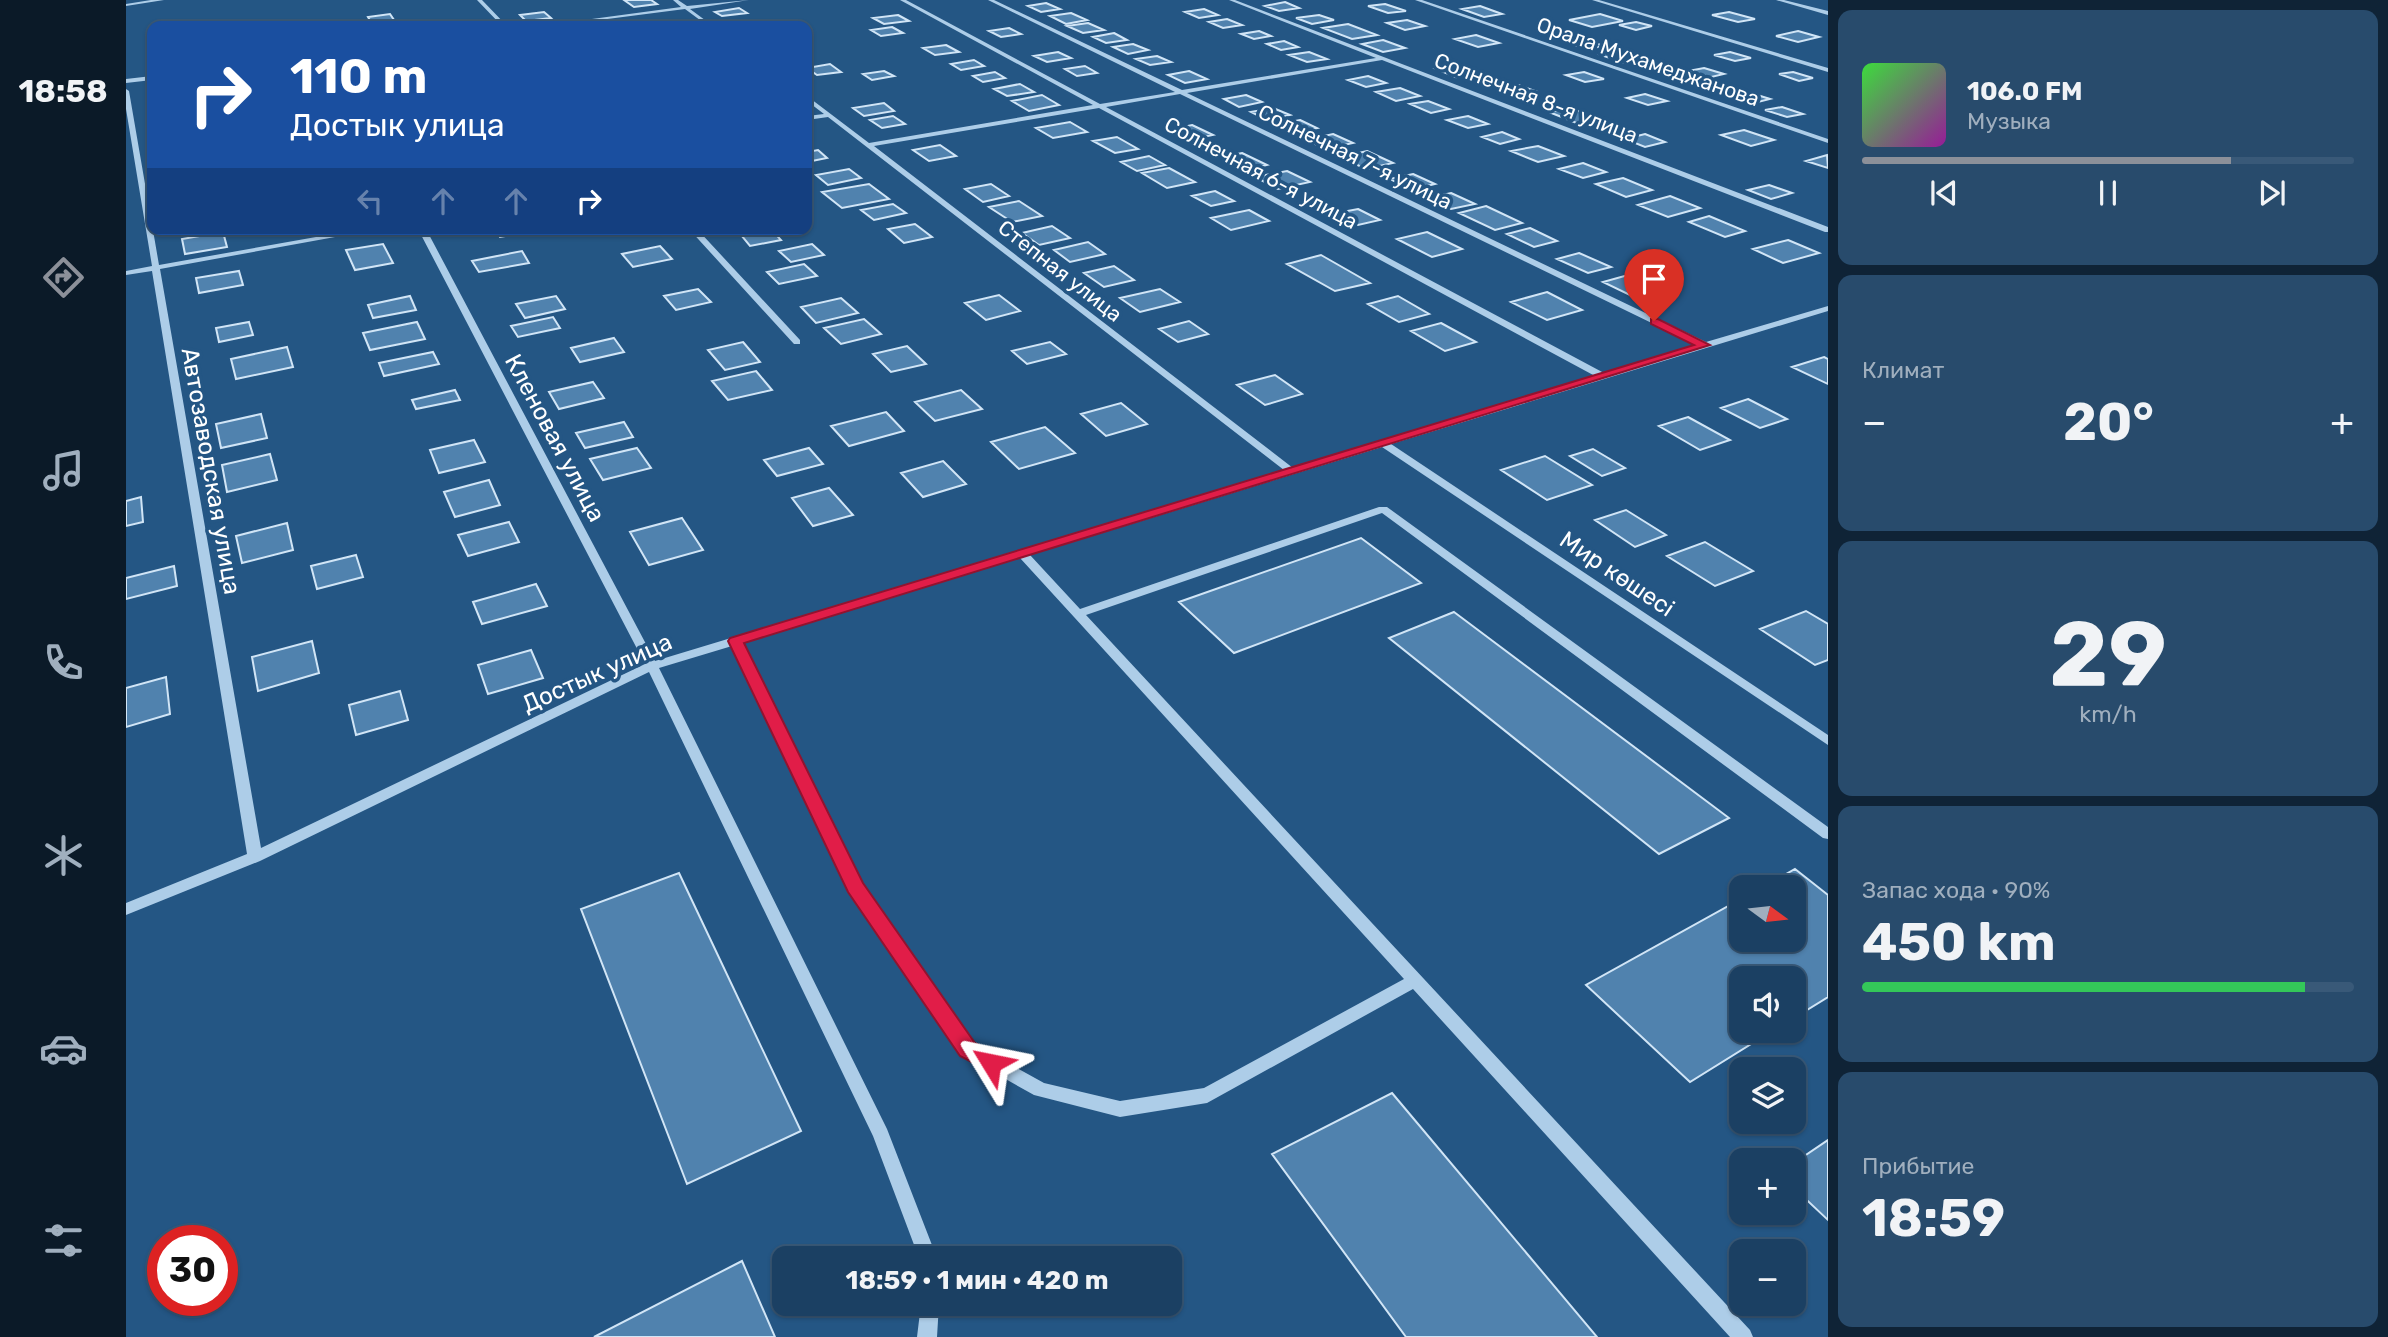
<!DOCTYPE html>
<html lang="ru">
<head>
<meta charset="utf-8">
<style>
  :root { --surface:#1b4063; --page:#284b6c; --text:#f1f3f6; --muted:#a0afbe; --line:#395978; --accent:#8c9099 }
  body { margin:0; font-family:Rubik,sans-serif; background:var(--page); color:var(--text); height:100vh; display:flex; flex-direction:column; font-size:26px; white-space:nowrap }
  * { box-sizing:border-box; margin:0 }
  p { font-size:23px; color:var(--muted) }
  .icon { flex:none; width:38px; height:38px; fill:none; stroke:currentColor; stroke-width:2; stroke-linecap:round; stroke-linejoin:round }
  .map { position:relative; flex:1; overflow:hidden }
  .details { display:flex; flex-direction:column; gap:10px; padding:10px; background:#0f2336; width:560px }
  .details>* { flex:none }
  .banner { position:absolute; left:21px; top:21px; width:665px; height:214px; border-radius:14px; box-shadow:0 2px 5px #0004,0 0 0 2px var(--line); background:#1a4fa0; color:#fff; overflow:hidden }
  .needle { width:46px; rotate:105deg }
  .tools { position:absolute; left:1603px; top:875px; display:grid; gap:14px }
  .tools a { display:grid; place-items:center; width:77px; height:77px; border-radius:14px; background:var(--surface); box-shadow:0 2px 5px #0004,0 0 0 2px var(--line); font-size:35px }
  .speed { position:absolute; left:21px; top:1225px; display:flex; gap:14px; font-size:35px; font-weight:700; text-align:center }
  .speed>* { display:grid; place-content:center; width:91px; height:91px; border-radius:50%; background:var(--surface); box-shadow:0 2px 5px #0004,0 0 0 2px var(--line); line-height:1 }
  .speed .limit { border:10px solid #d22; background:#fff; color:#111 }
  .pin { position:absolute; display:grid; place-items:center; width:60px; height:60px; color:#fff; margin:-72px -30px; border-radius:50% 50% 50% 0; rotate:-45deg; box-shadow:0 0 7px #0007 }
  .pin .icon { rotate:45deg }
  .me { position:absolute; width:77px; margin:-38px; rotate:305deg; stroke-linejoin:round; filter:drop-shadow(0 0 5px #0008) }
  .turn { display:flex; align-items:center; gap:24px; height:147px; padding:0 28px; font-size:32px }
  .turn .icon { width:91px; height:91px; stroke-width:2.5 }
  .turn b { display:block; font-size:49px; line-height:60px }
  .lanes { display:flex; align-items:center; height:66px; padding:0 28px; background:#0003; justify-content:center; gap:35px; direction:ltr }
  .lanes .off { opacity:.35 }
  .big { font-size:52px; font-weight:700; line-height:1.1 }
  .details .tile { flex:1; display:flex; flex-direction:column; justify-content:center; gap:10px; min-width:0; padding:0 24px; border-radius:14px; background:var(--page) }
  .details .dial { align-items:center; gap:0 }
  .dial b { font-size:91px; line-height:1 }
  .song { display:flex; align-items:center; gap:21px }
  .cover { width:84px; height:84px; border-radius:10px; background:linear-gradient(135deg,hsl(120 70% 55%),hsl(300 70% 35%)) }
  .played { height:7px; border-radius:4px; background:linear-gradient(90deg,var(--accent) 75%,var(--line) 75%) }
  .keys { display:flex; justify-content:space-around; direction:ltr }
  .heat { display:flex; justify-content:space-between; align-items:center; font-size:38px; direction:ltr }
  .charge { height:10px; border-radius:5px; background:linear-gradient(90deg,#34c759 90%,var(--line) 0) }
  .trip { position:absolute; left:646px; top:1246px; width:410px; height:70px; border-radius:14px; background:var(--surface); box-shadow:0 2px 5px #0004,0 0 0 2px var(--line); font-weight:700; line-height:70px; text-align:center }
  main { display:flex; flex:1; min-height:0 }
  .menu { display:flex; flex-direction:column; width:126px; justify-content:space-around; align-items:center; background:#0b1a28; color:var(--muted) }
  .menu .icon { width:49px; height:49px }
  .menu .selected { color:var(--accent) }
  .menu b { font-size:32px; color:var(--text) }
  .map>svg:first-child { display:block }
</style>
</head>
<body>
<main>
<nav class="menu">
<b>18:58</b>
<svg class="icon selected" aria-label="directions" viewBox="0 0 24 24"><path d="M12 3l9 9-9 9-9-9zM9 14v-3h6M13 9l2 2-2 2"/></svg>
<svg class="icon" aria-label="music" viewBox="0 0 24 24"><path d="M9 18V5l10-2v13"/><circle cx="6" cy="18" r="3"/><circle cx="16" cy="16" r="3"/></svg>
<svg class="icon" aria-label="phone" viewBox="0 0 24 24"><path d="M5 4h4l2 5-3 2q2 4 5 5l2-3 5 2v4C11 20 4 13 5 4z"/></svg>
<svg class="icon" aria-label="climate" viewBox="0 0 24 24"><path d="M12 3v18M4 7l16 10M4 17L20 7"/></svg>
<svg class="icon" aria-label="car" viewBox="0 0 24 24"><path d="M5 17H2v-5l4-1 3-4h7l3 4 3 1v5h-3M9 17h6M6 11h13"/><circle cx="7" cy="17" r="2"/><circle cx="17" cy="17" r="2"/></svg>
<svg class="icon" aria-label="filters" viewBox="0 0 24 24"><path d="M4 7h16M4 17h16"/><circle cx="9" cy="7" r="2"/><circle cx="15" cy="17" r="2"/></svg>
</nav>
<div class="map">
<svg width="1702" height="1337" viewBox="0 0 1702 1337">
  <rect width="100%" height="100%" fill="#245684"/>
  <!-- building -->
  <path fill="#5082ae" stroke="#d1e5f6" stroke-width="2" d="M498,0H525L531,4L508,7Z
    M1159,2L1173,8L1153,11L1139,6Z
    M920,3L934,9L915,12L902,6Z
    M1259,4L1280,11L1262,13L1242,6Z
    M1354,6L1376,14L1358,17L1336,9Z
    M613,8L621,13L596,16L589,12Z
    M1078,9L1092,15L1073,18L1059,12Z
    M418,12L425,18L400,21L394,15Z
    M1603,12L1629,19L1612,22L1586,15Z
    M945,13L961,20L940,24L924,16Z
    M264,14L268,20L245,22L242,17Z
    M1474,14L1497,21L1466,27L1443,20Z
    M772,15L783,21L758,24L747,18Z
    M1193,15L1208,20L1186,24L1170,18Z
    M1101,19L1116,25L1097,28L1083,22Z
    M1281,20L1299,26L1279,30L1261,23Z
    M1510,22L1526,26L1510,30L1493,25Z
    M962,23L978,30L957,33L941,26Z
    M1222,24L1251,35L1226,39L1197,28Z
    M766,27L777,33L755,36L745,30Z
    M883,28L895,34L875,37L863,31Z
    M1133,31L1145,36L1128,39L1115,34Z
    M1672,31L1693,37L1672,42L1650,36Z
    M988,33L1001,40L980,43L967,37Z
    M1350,35L1373,43L1352,47L1329,39Z
    M1456,39L1478,46L1460,49L1439,42Z
    M1257,40L1279,48L1257,52L1236,44Z
    M1158,41L1172,47L1155,50L1141,44Z
    M1007,44L1022,50L1002,54L987,47Z
    M820,45L833,52L809,55L797,48Z
    M1496,51L1520,59L1499,63L1475,55Z
    M932,52L945,58L921,62L908,56Z
    M1183,52L1201,59L1181,62L1163,55Z
    M1604,52L1625,58L1609,61L1588,55Z
    M1031,56L1045,62L1024,65L1010,59Z
    M848,60L858,66L835,70L825,64Z
    M704,64L715,72L691,75L681,68Z
    M1334,65L1357,73L1332,78L1310,69Z
    M959,66L971,73L951,76L939,69Z
    M1578,68L1598,74L1581,78L1562,71Z
    M758,71L768,76L746,80L737,74Z
    M1063,71L1081,79L1059,83L1042,75Z
    M869,72L879,78L857,82L847,76Z
    M1458,72L1478,79L1459,82L1440,75Z
    M1667,72L1687,78L1673,81L1653,74Z
    M1242,76L1260,83L1240,87L1222,80Z
    M894,84L908,92L881,96L868,89Z
    M1392,85L1409,91L1390,95L1374,89Z
    M1274,88L1294,96L1270,101L1250,92Z
    M1519,94L1541,101L1522,105L1501,98Z
    M1628,94L1644,99L1624,104L1608,99Z
    M916,95L933,105L903,111L886,101Z
    M1120,95L1136,102L1113,107L1098,99Z
    M1302,101L1323,109L1305,113L1284,104Z
    M758,103L768,111L738,116L727,108Z
    M1656,107L1677,114L1661,117L1639,110Z
    M1147,108L1164,115L1141,120L1125,112Z
    M1444,108L1475,119L1453,124L1423,112Z
    M767,116L779,124L756,128L744,120Z
    M1342,116L1362,124L1342,128L1321,120Z
    M1174,120L1191,128L1166,133L1149,125Z
    M944,122L961,132L927,138L910,128Z
    M1066,125L1087,135L1063,140L1043,130Z
    M1618,130L1648,140L1625,146L1595,135Z
    M1376,132L1393,139L1374,144L1356,137Z
    M1207,134L1227,143L1200,149L1180,140Z
    M1519,134L1539,142L1519,147L1499,139Z
    M991,137L1012,149L989,153L967,141Z
    M814,145L830,156L803,161L787,150Z
    M1412,146L1438,156L1412,162L1385,151Z
    M692,150L701,158L681,162V152Z
    M1241,151L1267,163L1240,169L1214,157Z
    M1116,153L1141,165L1120,170L1096,157Z
    M1701,155L1702,168L1680,161Z
    M1023,156L1039,165L1011,171L995,162Z
    M1457,163L1480,172L1457,178L1433,169Z
    M1043,168L1069,182L1041,188L1016,173Z
    M723,169L735,178L702,185L690,175Z
    M1161,171L1184,182L1152,189L1129,177Z
    M1287,174L1309,184L1285,190L1264,179Z
    M1497,178L1526,190L1500,197L1470,184Z
    M743,184L763,199L716,208L696,192Z
    M865,184L883,196L857,202L839,189Z
    M1643,185L1666,193L1645,199L1622,190Z
    M1089,191L1108,201L1085,206L1066,196Z
    M1325,193L1349,204L1325,209L1302,198Z
    M1544,196L1574,208L1542,217L1512,205Z
    M893,201L916,216L886,222L863,207Z
    M767,204L780,213L748,220L735,210Z
    M1360,206L1396,223L1369,230L1333,213Z
    M1232,209L1254,220L1232,225L1211,213Z
    M1123,210L1143,221L1105,230L1085,218Z
    M1583,216L1619,231L1599,237L1563,222Z
    M789,224L806,237L778,243L762,229Z
    M926,226L944,238L913,245L896,233Z
    M1404,228L1431,241L1408,247L1381,234Z
    M368,229H399L401,232L374,237Z
    M645,229L655,240L624,246L615,235Z
    M97,232L101,247L59,254L56,239Z
    M1301,232L1336,249L1306,257L1271,239Z
    M1662,240L1693,253L1657,263L1627,249Z
    M962,242L979,254L944,262L928,250Z
    M257,244L267,263L229,270L220,250Z
    M686,244L698,255L665,262L653,251Z
    M534,246L546,259L507,267L496,254Z
    M396,251L403,263L353,272L346,261Z
    M1453,253L1485,267L1462,273L1431,259Z
    M1195,255L1244,283L1209,291L1161,264Z
    M678,264L691,276L653,284L641,272Z
    M988,266L1008,280L978,287L958,273Z
    M113,271L117,285L73,293L70,278Z
    M1502,275L1534,289L1508,297L1477,282Z
    M572,289L585,302L550,310L538,296Z
    M1034,289L1054,302L1014,312L994,298Z
    M1421,292L1456,310L1421,320L1385,302Z
    M873,295L894,311L860,320L839,303Z
    M284,296L290,310L247,318L242,305Z
    M430,296L439,309L399,318L390,304Z
    M1272,296L1303,314L1273,322L1242,304Z
    M715,298L732,313L690,323L675,307Z
    M427,317L434,328L392,337L385,326Z
    M738,319L755,334L715,344L698,328Z
    M1063,321L1082,334L1052,342L1033,329Z
    M123,322L127,335L93,342L90,328Z
    M291,322L299,339L244,350L237,333Z
    M1315,323L1350,342L1319,351L1285,331Z
    M488,338L498,352L454,362L445,348Z
    M617,342L634,362L599,370L582,350Z
    M924,342L940,354L901,364L886,351Z
    M781,346L800,364L765,372L747,354Z
    M161,347L167,367L110,379L105,359Z
    M307,352L313,364L258,376L253,363Z
    M1698,357L1702,359V384L1666,367Z
    M630,371L646,390L602,400L586,381Z
    M1149,375L1176,394L1139,405L1111,385Z
    M467,382L478,398L433,409L423,392Z
    M329,390L334,400L290,409L286,400Z
    M835,390L856,409L809,421L789,402Z
    M1622,399L1661,419L1634,428L1595,408Z
    M995,403L1021,424L980,436L955,414Z
    M760,412L778,431L723,446L705,426Z
    M135,414L141,438L95,448L90,424Z
    M1562,417L1604,440L1574,450L1533,426Z
    M498,422L507,437L459,448L450,433Z
    M919,427L949,453L893,469L865,442Z
    M348,440L359,462L313,473L304,450Z
    M511,448L525,468L477,480L464,459Z
    M683,448L697,464L651,476L638,460Z
    M1467,449L1499,468L1476,476L1444,456Z
    M144,454L151,480L101,492L96,465Z
    M1419,456L1466,485L1421,500L1375,470Z
    M817,461L840,484L797,497L775,473Z
    M363,480L374,505L329,517L318,492Z
    M703,488L727,515L687,526L666,498Z
    M15,497L17,522L0,526V501Z
    M1500,510L1540,535L1509,547L1469,520Z
    M556,518L577,550L523,565L504,532Z
    M383,522L393,542L342,556L332,535Z
    M161,523L167,550L116,563L110,536Z
    M1235,538L1295,583L1108,653L1053,602Z
    M1579,542L1627,571L1589,586L1541,556Z
    M230,555L237,577L191,589L185,566Z
    M48,566L51,586L0,599V578Z
    M410,584L421,606L356,624L347,602Z
    M1680,611L1702,624V660L1689,665L1634,629Z
    M1328,612L1603,818L1533,854L1263,638Z
    M186,641L193,673L132,691L126,657Z
    M405,650L417,678L362,694L352,665Z
    M40,677L44,714L0,727V688Z
    M274,691L282,720L230,735L223,705Z
    M1669,869L1702,895V997L1668,1018V978H1615V1031H1646L1564,1082L1460,985L1615,899V940H1668V887H1637Z
    M553,873L675,1131L561,1184L455,909Z
    M1266,1093L1471,1337H1280L1146,1154Z
    M1702,1140V1220L1668,1188V1163Z
    M616,1261L649,1337H468Z"/>
  <g fill="none" stroke-linecap="round" stroke-linejoin="round">
    <!-- minor -->
    <path fill="#adcde8" fill-rule="evenodd" d="M25,0H38L0,6V4Z
      M351,0H356L381,26H376Z
      M547,0H552L561,6L623,0L564,9L587,26H582L559,9L427,26H414L555,7Z
      M774,0H780L974,104L1049,92L862,0H868L1056,90L1250,58L1103,0H1109L1702,227V232H1699L1256,60L1061,93L1580,342L1702,306V311L1265,444L1702,735V745L1256,447L904,555L954,609L1253,507H1261L1702,827V839L1697,838L1256,513L960,615L1624,1330L1627,1337H1604L1287,989L1081,1103L994,1117L908,1095L835,1054L724,891L606,646L533,668L761,1129L811,1258H793L747,1136L523,672L134,861L0,915V903L121,854L26,271L0,275V271L26,266L0,109V89L3,91L33,265L235,229H253L34,269L135,848L519,664L292,229H300L529,661L1158,470L702,117L681,120V116L698,114L681,101V96L743,143L967,105ZM1054,94L1571,345L1478,373L980,107ZM973,108L1469,376L1167,468L748,146ZM894,558L948,617L1278,979L1078,1088L994,1101L918,1083L847,1044L735,884L617,642Z
      M1289,0H1296L1702,139V143Z
      M1466,0H1473L1702,68V72Z
      M1650,0H1658L1702,11V15Z
      M26,76V80L0,83V79Z
      M563,229H571L674,340V344H668Z
      M795,1304H813L811,1337H791Z"/>
  </g>
  <!-- route -->
  <path fill="#e11d48" stroke="#92132f" stroke-width="2" d="M1525,319H1532L1584,345L618,643L737,883L849,1043L873,1056L876,1063L873,1069L865,1072L834,1056L722,892L602,641L604,638L1568,345L1525,324Z"/>
  <g text-anchor="middle" stroke-width="7" stroke-linejoin="round" paint-order="stroke">
    <!-- far-street labels -->
    <g font-size="21" fill="#fff" stroke="#245684">
      <text transform="translate(1522 62) rotate(19)" y="7">Орала Мухамеджанова</text>
      <text transform="translate(1410 98) rotate(21)" y="7">Солнечная 8-я улица</text>
      <text transform="translate(1229 157) rotate(26)" y="7">Солнечная 7-я улица</text>
      <text transform="translate(1135 173) rotate(28)" y="7">Солнечная 6-я улица</text>
      <text transform="translate(934 271) rotate(38)" y="7">Степная улица</text>
    </g>
    <!-- street labels -->
    <g font-size="24" fill="#fff" stroke="#245684">
      <text transform="translate(429 438) rotate(62)" y="8">Кленовая улица</text>
      <text transform="translate(85 471) rotate(80)" y="8">Автозаводская улица</text>
      <text transform="translate(1491 574) rotate(34)" y="8">Мир көшесі</text>
      <text transform="translate(471 673) rotate(-24)" y="8">Достык улица</text>
    </g>
  </g>
</svg>
<div class="tools">
<a><svg class="needle" viewBox="-14 -14 28 28"><path d="M0-13l5 13h-10z" fill="#e53935"/><path d="M0 13l5-13h-10z" fill="#a0afbe"/></svg></a>
<a><svg class="icon" aria-label="sound" viewBox="0 0 24 24"><path d="M4 9h4l5-4v14l-5-4H4zM17 9q2 3 0 6"/></svg></a>
<a><svg class="icon" aria-label="layers" viewBox="0 0 24 24"><path d="M12 4l9 5-9 5-9-5zM3 14l9 5 9-5"/></svg></a>
<a>+</a>
<a>−</a>
</div>
<div class="speed"><div class="limit">30</div></div>
<div class="pin" style="left:1528px;top:321px;background:#d93025"><svg class="icon" aria-label="arrive" viewBox="0 0 24 24"><path d="M6 21V4h12l-3 4 3 4H6"/></svg></div>
<svg class="me" style="left:865px;top:1063px" viewBox="-20 -20 40 40"><path d="M0-17L14 15 0 8-14 15z" fill="#e11d48" stroke="#fff" stroke-width="4"/></svg>
<div class="trip">18:59 · 1 мин · 420 m</div>
<div class="banner">
<div class="turn"><svg class="icon" aria-label="right" viewBox="0 0 24 24"><path d="M7 20v-9h11M14 6l5 5-5 5"/></svg><div><b>110 m</b>Достык улица</div></div>
<div class="lanes"><svg class="icon off" aria-label="left" viewBox="0 0 24 24"><path d="M17 20v-9H6M10 6l-5 5 5 5"/></svg><svg class="icon off" aria-label="ahead" viewBox="0 0 24 24"><path d="M12 20V5M6 11l6-6 6 6"/></svg><svg class="icon off" aria-label="ahead" viewBox="0 0 24 24"><path d="M12 20V5M6 11l6-6 6 6"/></svg><svg class="icon" aria-label="right" viewBox="0 0 24 24"><path d="M7 20v-9h11M14 6l5 5-5 5"/></svg></div>
</div>
</div>
<section class="details">
<div class="tile">
<div class="song"><i class="cover"></i><div><b>106.0 FM</b><p>Музыка</p></div></div>
<div class="played"></div>
<div class="keys"><svg class="icon" aria-label="previous" viewBox="0 0 24 24"><path d="M18 5L8 12l10 7zM5 5v14"/></svg><svg class="icon" aria-label="pause" viewBox="0 0 24 24"><path d="M8 5v14M16 5v14"/></svg><svg class="icon" aria-label="next" viewBox="0 0 24 24"><path d="M6 5l10 7-10 7zM19 5v14"/></svg></div>
</div>
<div class="tile"><p>Климат</p>
<div class="heat"><a>−</a><b class="big">20°</b><a>+</a></div>
</div>
<div class="tile dial"><b>29</b><p>km/h</p></div>
<div class="tile"><p>Запас хода · 90%</p><b class="big">450 km</b><div class="charge"></div></div>
<div class="tile"><p>Прибытие</p><b class="big">18:59</b></div>
</section>
</main>
</body>
</html>
